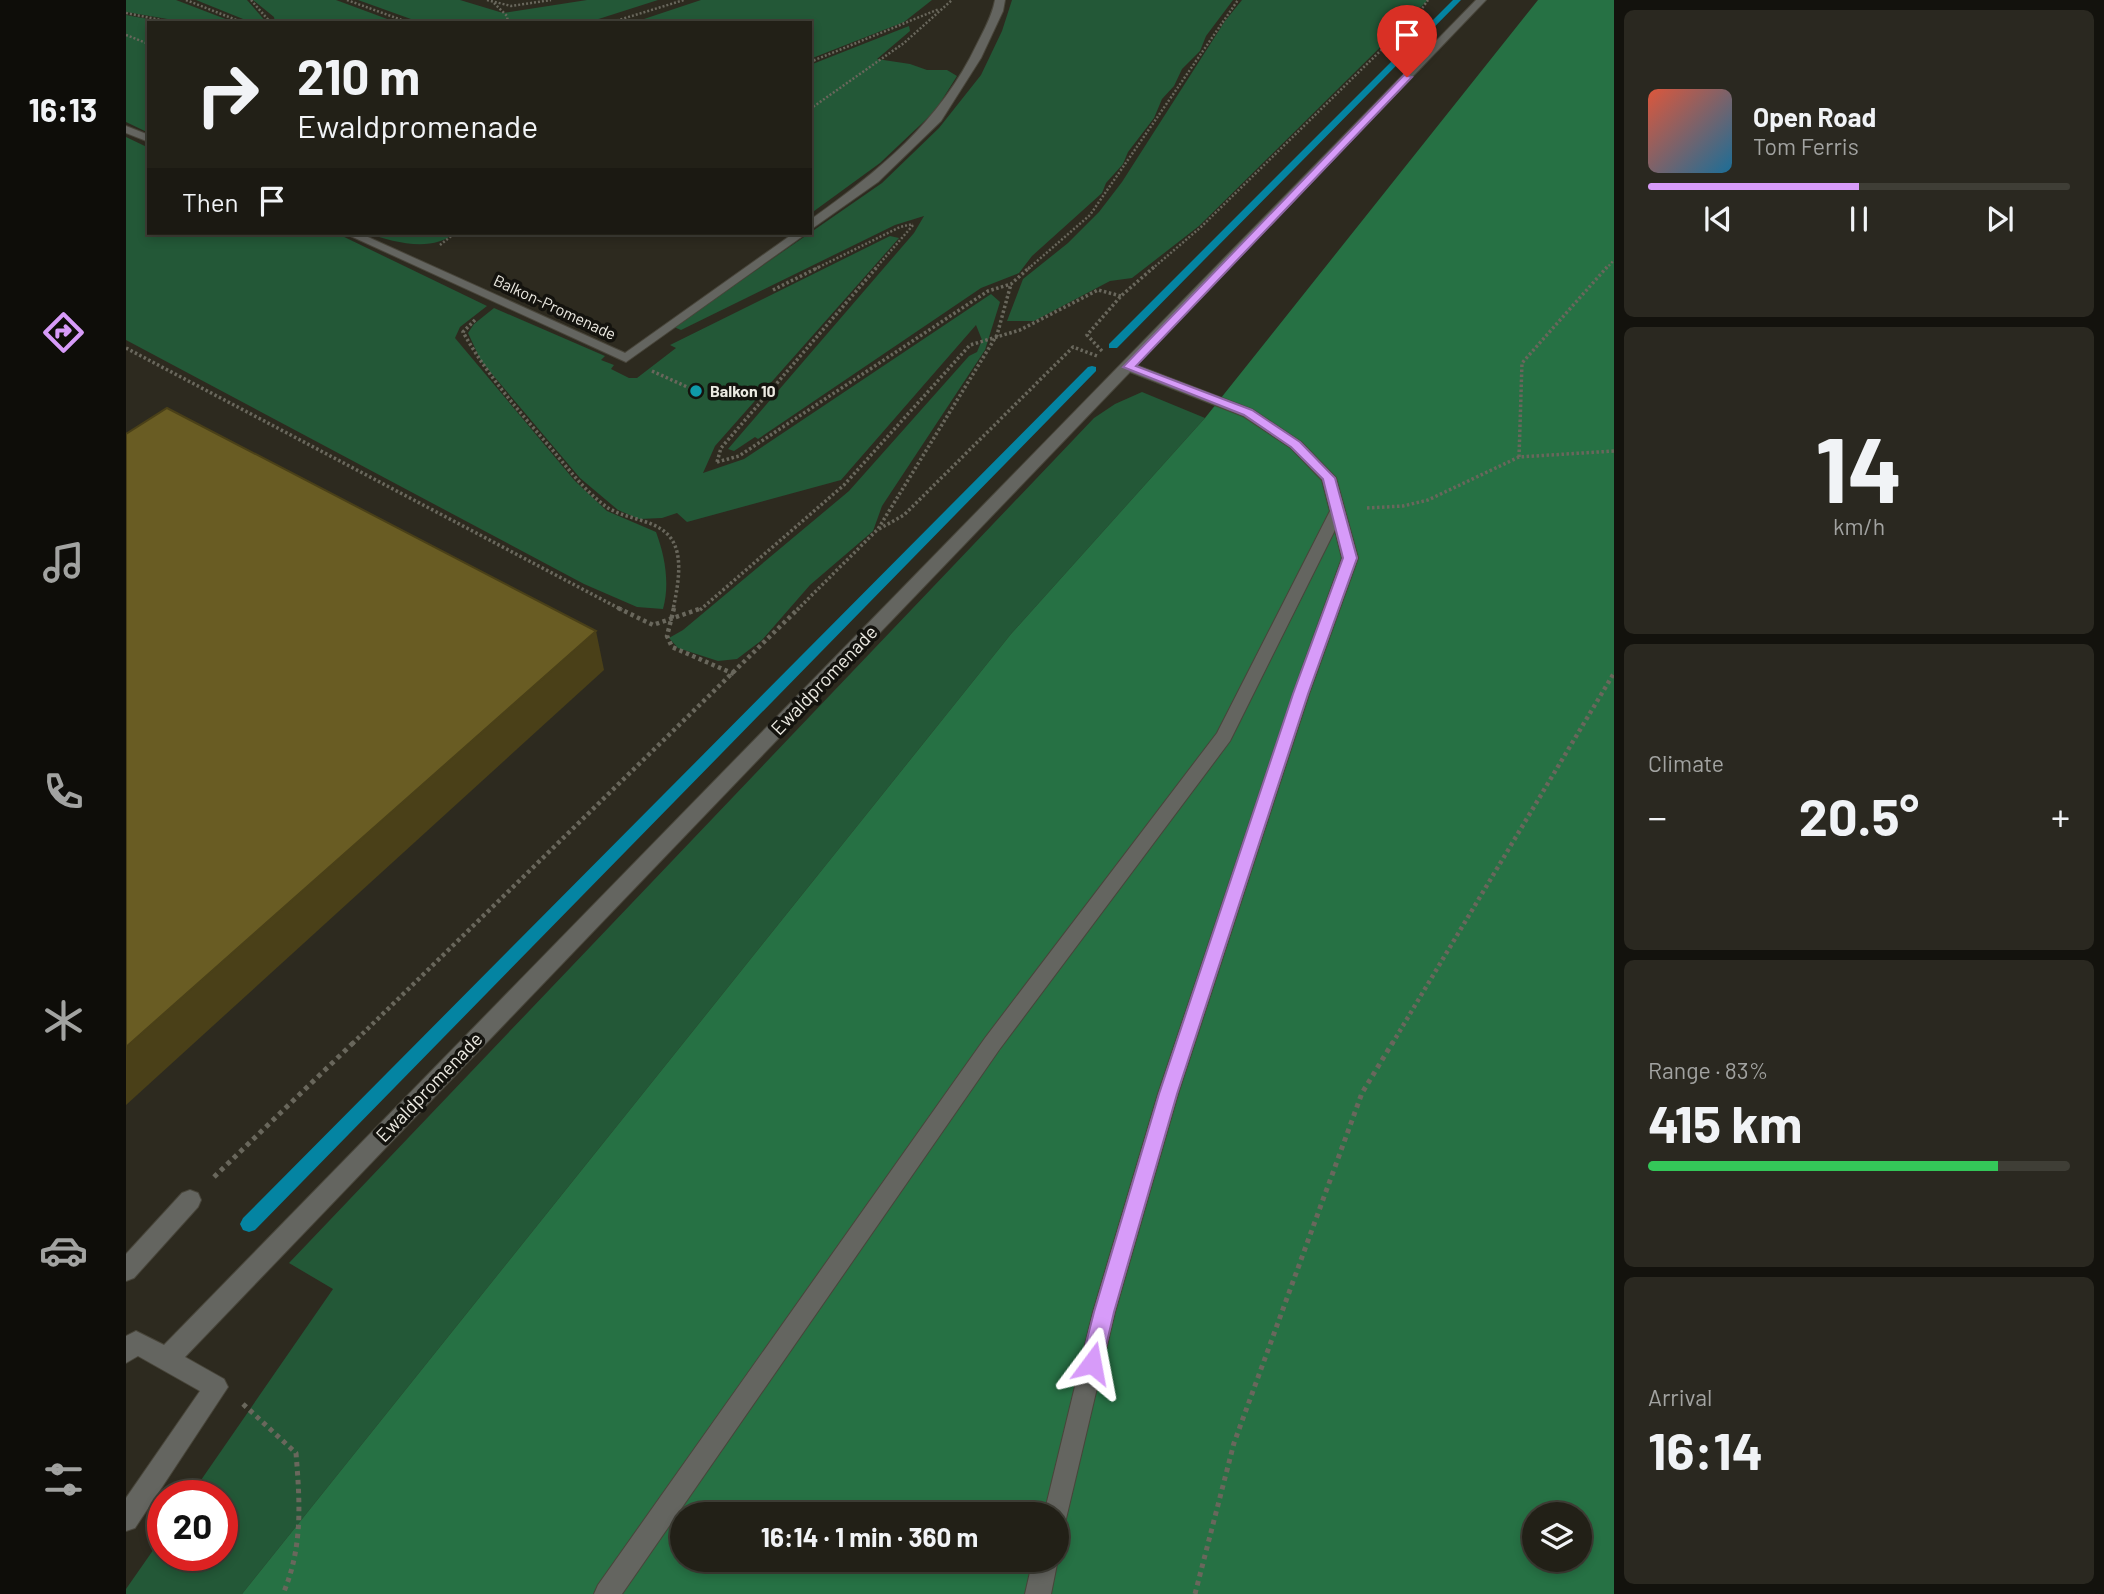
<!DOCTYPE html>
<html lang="en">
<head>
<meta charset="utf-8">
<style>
  :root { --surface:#222017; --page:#2a2820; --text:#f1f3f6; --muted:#a2a3a1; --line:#3f3e36; --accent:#d79bf9 }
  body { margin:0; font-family:Barlow,sans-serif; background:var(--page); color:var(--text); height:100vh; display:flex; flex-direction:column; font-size:26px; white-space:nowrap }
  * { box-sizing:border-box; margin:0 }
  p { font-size:23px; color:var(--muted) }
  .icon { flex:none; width:38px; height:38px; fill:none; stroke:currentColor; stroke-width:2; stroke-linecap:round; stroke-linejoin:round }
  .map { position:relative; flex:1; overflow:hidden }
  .details { display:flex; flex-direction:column; gap:10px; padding:10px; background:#13120d; width:490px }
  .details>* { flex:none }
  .top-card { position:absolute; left:21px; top:21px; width:665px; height:214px; border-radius:0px; box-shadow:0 4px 10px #0003,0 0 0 2px var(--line); background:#222017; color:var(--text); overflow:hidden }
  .controls { position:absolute; left:1396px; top:1502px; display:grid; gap:14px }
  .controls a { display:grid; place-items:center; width:70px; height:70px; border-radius:50%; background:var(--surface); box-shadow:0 4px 10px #0003,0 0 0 2px var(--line); font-size:35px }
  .speed { position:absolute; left:21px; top:1480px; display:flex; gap:14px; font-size:35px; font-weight:700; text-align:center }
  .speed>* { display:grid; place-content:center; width:91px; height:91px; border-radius:50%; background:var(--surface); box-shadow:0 4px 10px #0003,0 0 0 2px var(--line); line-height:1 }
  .speed .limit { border:10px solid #d22; background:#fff; color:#111 }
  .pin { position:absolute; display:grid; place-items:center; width:60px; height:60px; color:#fff; margin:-72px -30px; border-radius:50% 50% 50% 0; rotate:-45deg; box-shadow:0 0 7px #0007 }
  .pin .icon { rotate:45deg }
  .me { position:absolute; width:77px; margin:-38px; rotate:13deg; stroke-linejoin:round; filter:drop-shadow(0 0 5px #0008) }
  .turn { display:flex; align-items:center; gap:24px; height:147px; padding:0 35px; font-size:32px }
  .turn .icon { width:91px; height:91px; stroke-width:2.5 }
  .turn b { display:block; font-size:49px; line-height:60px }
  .then { display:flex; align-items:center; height:66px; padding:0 35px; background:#0003; gap:14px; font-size:26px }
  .big { font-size:52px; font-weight:700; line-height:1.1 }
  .details .tile { flex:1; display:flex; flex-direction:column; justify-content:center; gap:10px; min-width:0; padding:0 24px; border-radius:10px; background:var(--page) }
  .details .dial { align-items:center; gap:0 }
  .dial b { font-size:91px; line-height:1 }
  .song { display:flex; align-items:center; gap:21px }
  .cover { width:84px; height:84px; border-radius:10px; background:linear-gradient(135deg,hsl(10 70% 55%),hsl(200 70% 35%)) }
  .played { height:7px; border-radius:4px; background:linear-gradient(90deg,var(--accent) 50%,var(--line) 50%) }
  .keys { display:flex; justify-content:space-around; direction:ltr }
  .heat { display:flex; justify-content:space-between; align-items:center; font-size:38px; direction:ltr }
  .charge { height:10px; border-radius:5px; background:linear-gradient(90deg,#34c759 83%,var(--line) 0) }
  .trip { position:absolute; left:544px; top:1502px; width:399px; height:70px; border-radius:35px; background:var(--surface); box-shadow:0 4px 10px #0003,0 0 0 2px var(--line); font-weight:700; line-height:70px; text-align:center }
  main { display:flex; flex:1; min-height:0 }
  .tab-bar { display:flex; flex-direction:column; width:126px; justify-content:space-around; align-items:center; background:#0e0d09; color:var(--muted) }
  .tab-bar .icon { width:49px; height:49px }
  .tab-bar .selected { color:var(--accent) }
  .tab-bar b { font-size:32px; color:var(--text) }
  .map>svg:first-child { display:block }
</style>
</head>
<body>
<main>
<nav class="tab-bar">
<b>16:13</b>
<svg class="icon selected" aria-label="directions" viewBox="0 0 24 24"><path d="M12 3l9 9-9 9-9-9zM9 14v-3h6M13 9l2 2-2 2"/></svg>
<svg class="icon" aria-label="music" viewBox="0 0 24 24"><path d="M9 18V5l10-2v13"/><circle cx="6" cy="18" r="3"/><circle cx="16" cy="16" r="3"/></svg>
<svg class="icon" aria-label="phone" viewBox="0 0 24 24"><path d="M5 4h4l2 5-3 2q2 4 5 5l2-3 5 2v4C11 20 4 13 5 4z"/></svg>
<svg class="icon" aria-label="climate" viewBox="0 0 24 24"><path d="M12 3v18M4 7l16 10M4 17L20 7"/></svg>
<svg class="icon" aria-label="car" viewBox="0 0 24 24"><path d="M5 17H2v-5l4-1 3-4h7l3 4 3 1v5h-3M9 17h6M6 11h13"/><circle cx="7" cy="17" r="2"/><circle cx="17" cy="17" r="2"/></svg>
<svg class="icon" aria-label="filters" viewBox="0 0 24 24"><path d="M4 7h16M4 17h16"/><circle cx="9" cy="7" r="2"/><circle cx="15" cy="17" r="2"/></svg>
</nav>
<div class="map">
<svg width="1488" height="1594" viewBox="0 0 1488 1594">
  <rect width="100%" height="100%" fill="#2d2a1f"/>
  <!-- green -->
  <path fill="#235837" d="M0,0H50L110,23H65L0,12Z
    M70,0H121L141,23H127Z
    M127,0H210L272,23H149L148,17Z
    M232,0H334L377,13L461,0H532L460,23H296Z
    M575,0H806L778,22L684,59V23H506Z
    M886,0H1107L1080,36L1074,51L1056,69L1048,86L1036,99L1028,118L1002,152L997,164L980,183L976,193L906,256L893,273L855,288L632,439L629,437L608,451L602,449L788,233L798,216L769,225L555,330L548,327L756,183L813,128L855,75L876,31Z
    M1116,0H1302L1073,226L1006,278L984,281L908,321H881L897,279L942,243L973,212L996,182L1099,21Z
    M0,15L44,23H23V133L0,122Z
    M783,26L784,31L751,59L784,64L801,70H821L831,76L809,111L754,163L684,214V65Z
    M0,137L23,148V233H210L361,306L334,327L329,338L449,481L481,511L530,532C539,556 544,584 537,609L511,607L458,584L0,340Z
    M243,233H328C309,252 266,243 243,233Z
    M764,236L773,238L589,446L577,473L618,459L865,294L874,302L859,350L756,506L747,531L684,585L636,640L611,659L592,661L552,648L543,638L557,630L723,491L843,356L851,352L856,340L850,325L715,480L561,522L551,513L536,518L513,519L492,510L454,478L355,361L342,333L348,324L368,308L479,356L475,360L488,365L485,369L503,378H511L550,348L544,345Z
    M1016,392L1079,418L885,634L116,1594H0V1589L37,1536V1556H96V1496H64L207,1289L163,1263L968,418L989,404Z"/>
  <!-- forest -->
  <path fill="#267144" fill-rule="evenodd" d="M1412,0H1488V1594H116L885,634L1079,418ZM556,1514H931V1559H556ZM1409,1514H1454V1559H1409Z"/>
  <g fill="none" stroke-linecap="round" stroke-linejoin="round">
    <!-- stream -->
    <path fill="#0484a2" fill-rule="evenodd" d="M1327,0H1335L991,348H983V344Z
      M966,366L970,367V371L129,1230L123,1232L117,1230L114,1224L117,1218L962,367Z"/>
    <!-- lane casing -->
    <g stroke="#48453a" stroke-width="2">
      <path id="lane" d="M869,0H879L877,11L855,58L815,121L752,182L684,230V220C753,171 814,122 851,44C858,30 866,16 869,0Z
        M1350,0H1360L1010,365L1127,410L1175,442L1210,478L1232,558L1183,694L1052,1094L989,1312L939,1523L931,1526V1514H918L967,1312L1032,1094L1167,694L1216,558L1209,530L1104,741L873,1050L496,1594H468L472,1585L859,1038L1091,733L1204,511L1196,480L1165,448L1117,416L1004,372L59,1357L98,1379L102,1387L9,1528L0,1531V1498L74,1391L12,1356L0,1363V1336L10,1331L38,1345Z
        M0,126L23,135V142L0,133Z
        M218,233H233L499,353L668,233H681L500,362Z
        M931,1555L932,1559L925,1594H899L907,1559H931Z"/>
    </g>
    <!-- street casing -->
    <g stroke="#48453a" stroke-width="2">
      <path id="street" d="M64,1190L72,1193L75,1200L72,1207L8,1278L0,1281V1254L56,1193Z"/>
    </g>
    <!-- path-far3 -->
    <path stroke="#69675c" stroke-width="2.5" stroke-dasharray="2 2" stroke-linecap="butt" d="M60,0L118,23
      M125,0L145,23
      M221,0L284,23
      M361,0L385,6L425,0
      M368,3L381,16L382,23
      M0,13L50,23
      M483,23L558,0
      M0,35L23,44
      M684,62L813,9
      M684,109L778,43L826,0
      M314,245L329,233
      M689,269L774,227L787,224
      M749,269L788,224
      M902,269L964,215L1112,0
      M1026,269L1075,227L1292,14L1302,0
      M1480,269L1488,260"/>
    <!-- path-far2 -->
    <path stroke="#69675c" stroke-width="3.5" stroke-dasharray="2.5 2.5" stroke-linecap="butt" d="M647,290L693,267
      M349,320L337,332C361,375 392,410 424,447C441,467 457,489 478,505C497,520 529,518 544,537C559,556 551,589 547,610
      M0,348L496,610
      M976,351L961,335L995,296L1028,267
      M526,371L570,391
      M1393,457L1396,363L1481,267
      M591,462L613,456L862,291L885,284L904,267
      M591,462L595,448L751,267
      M1241,508L1277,506L1302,500L1393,457L1488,451
      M753,529L778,515L947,347L971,356
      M574,610L718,485L844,345L894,330L972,290L995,296
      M671,610L752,529L871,335L885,284"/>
    <!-- path-far1 -->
    <path stroke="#69675c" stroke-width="4.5" stroke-dasharray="3.5 3.5" stroke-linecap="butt" d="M492,608L527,625L576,608
      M548,608L541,636L546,647L608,674
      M226,1044L673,608
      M1266,1044L1488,673"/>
    <!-- path -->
    <path stroke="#69675c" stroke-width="5" stroke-dasharray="4.5 4.5" stroke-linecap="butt" d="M88,1177L228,1042
      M117,1404L170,1453C174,1503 177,1547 157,1594
      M1069,1594L1108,1443L1236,1093L1267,1042"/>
    <!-- lane -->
    <use href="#lane" fill="#646560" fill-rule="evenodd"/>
    <!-- street -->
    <use href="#street" fill="#646560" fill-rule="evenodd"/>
  </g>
  <!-- shaded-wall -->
  <path fill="#4a4018" d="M470,631L478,670L0,1105V1047Z"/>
  <!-- building -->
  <path fill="#695c23" stroke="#4a4018" stroke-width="2" d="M41,408L470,631L0,1047V434Z"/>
  <!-- route -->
  <path fill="#d79bf9" stroke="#8c65a2" stroke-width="2" d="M1278,75L1286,77L1010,366L1126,410L1174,442L1209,478L1231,558L1182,694L1051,1094L988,1312L976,1363L973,1370L966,1373L958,1370L955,1363L968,1312L1033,1094L1167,694L1217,558L1197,479L1165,447L1118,415L997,367Z"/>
  <!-- markers -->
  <circle fill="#0f9aa8" stroke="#14130e" stroke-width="2.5" cx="570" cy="391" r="7"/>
  <g text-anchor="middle" stroke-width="7" stroke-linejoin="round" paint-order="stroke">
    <!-- far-street labels -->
    <g font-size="16" fill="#ebe9e1" stroke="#14130e">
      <text transform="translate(429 307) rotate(25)" y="6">Balkon-Promenade</text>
    </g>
    <!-- far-poi labels -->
    <g font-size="16" font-weight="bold" fill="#ebe9e1" stroke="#14130e" text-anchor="start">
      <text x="584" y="397">Balkon 10</text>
    </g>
    <!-- street labels -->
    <g font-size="19" fill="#ebe9e1" stroke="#14130e">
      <text transform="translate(698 680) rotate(-46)" y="7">Ewaldpromenade</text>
      <text transform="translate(303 1087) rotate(-46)" y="7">Ewaldpromenade</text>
    </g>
  </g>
</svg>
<div class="controls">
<a><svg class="icon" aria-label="layers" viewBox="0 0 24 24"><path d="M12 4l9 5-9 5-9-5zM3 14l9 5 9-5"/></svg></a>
</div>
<div class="speed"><div class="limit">20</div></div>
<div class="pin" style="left:1281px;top:77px;background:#d93025"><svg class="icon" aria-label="arrive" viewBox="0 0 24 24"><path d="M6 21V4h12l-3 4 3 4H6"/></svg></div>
<svg class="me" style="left:966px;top:1363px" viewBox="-20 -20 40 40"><path d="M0-17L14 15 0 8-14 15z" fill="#d79bf9" stroke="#fff" stroke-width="4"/></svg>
<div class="trip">16:14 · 1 min · 360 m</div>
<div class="top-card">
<div class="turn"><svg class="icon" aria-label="right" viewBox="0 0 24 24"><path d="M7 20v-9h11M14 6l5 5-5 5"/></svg><div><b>210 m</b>Ewaldpromenade</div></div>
<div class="then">Then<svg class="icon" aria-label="arrive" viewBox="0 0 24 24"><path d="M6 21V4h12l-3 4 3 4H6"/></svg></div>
</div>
</div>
<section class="details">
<div class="tile">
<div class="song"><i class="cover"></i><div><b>Open Road</b><p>Tom Ferris</p></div></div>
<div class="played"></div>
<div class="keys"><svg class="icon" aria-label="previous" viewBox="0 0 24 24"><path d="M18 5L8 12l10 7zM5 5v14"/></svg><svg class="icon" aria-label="pause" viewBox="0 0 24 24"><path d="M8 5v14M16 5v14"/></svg><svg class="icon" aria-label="next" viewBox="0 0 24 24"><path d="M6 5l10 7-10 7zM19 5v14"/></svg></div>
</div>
<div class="tile dial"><b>14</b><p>km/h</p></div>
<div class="tile"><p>Climate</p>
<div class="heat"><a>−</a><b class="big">20.5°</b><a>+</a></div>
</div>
<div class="tile"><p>Range · 83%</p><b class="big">415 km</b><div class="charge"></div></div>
<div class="tile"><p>Arrival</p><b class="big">16:14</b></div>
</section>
</main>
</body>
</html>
